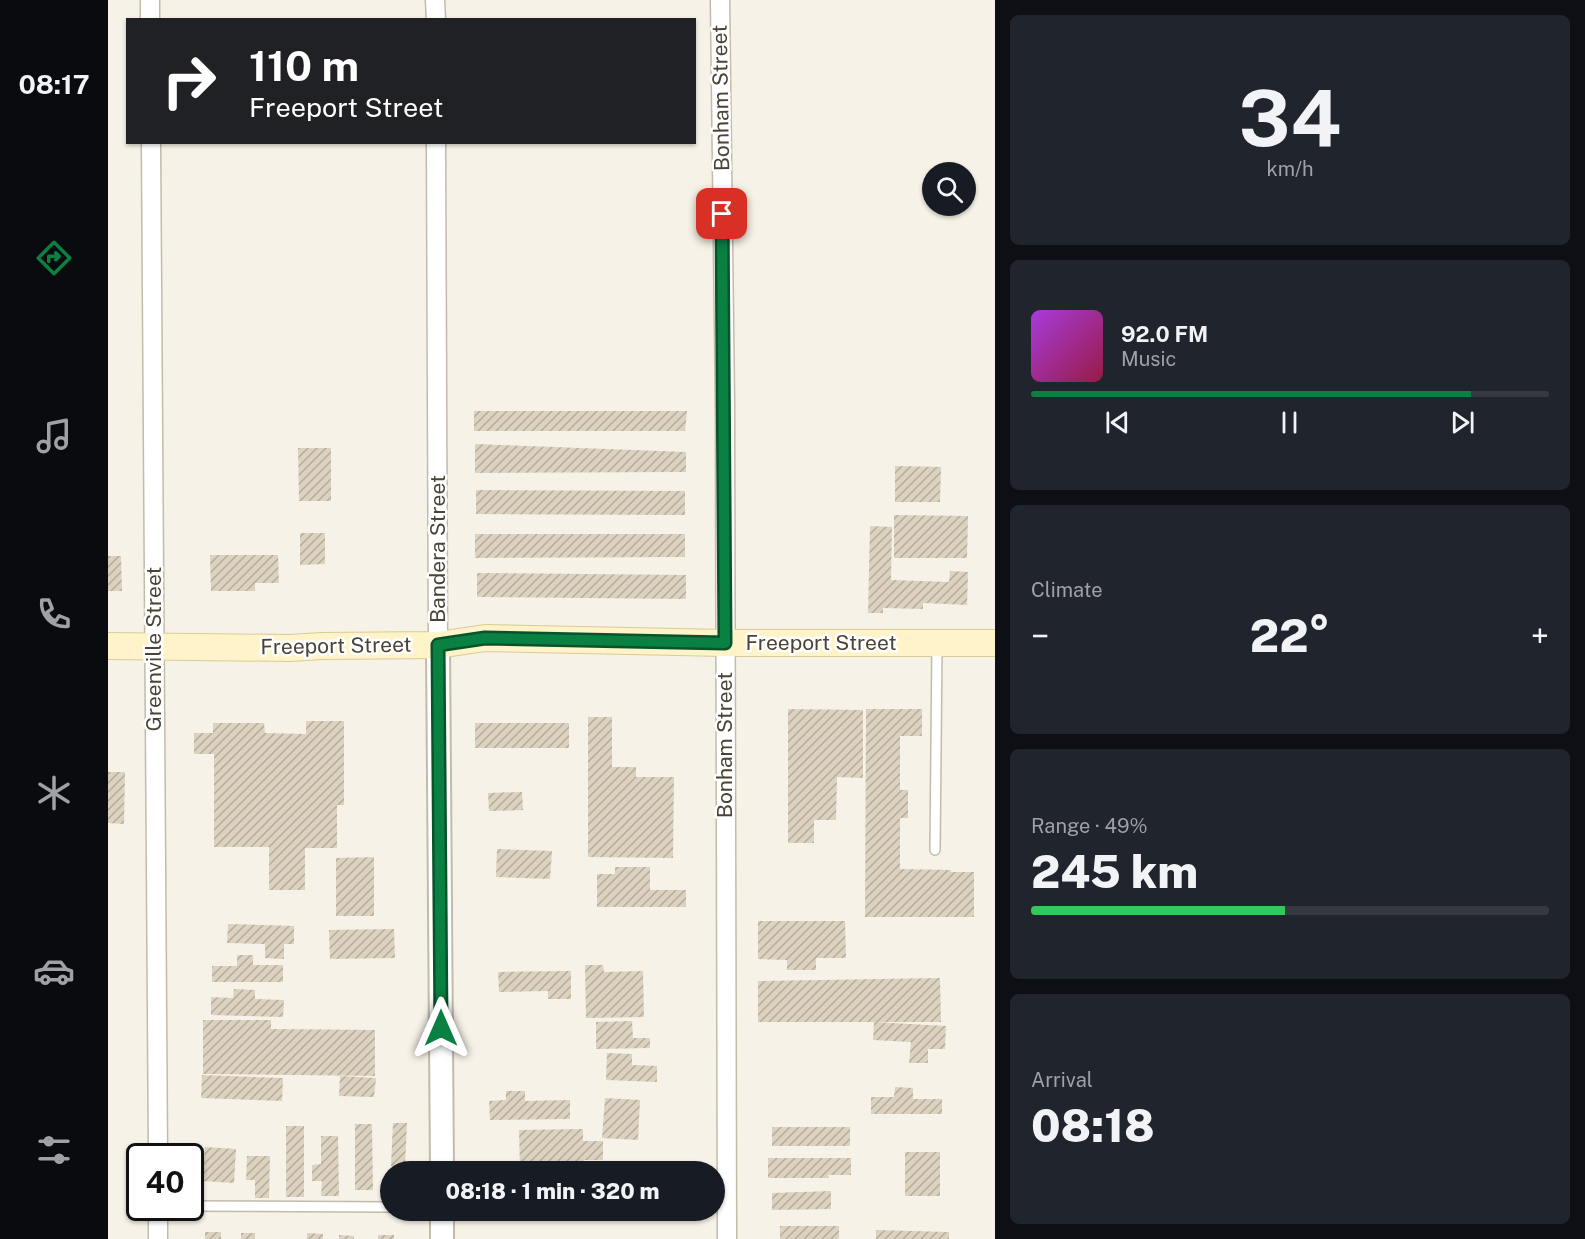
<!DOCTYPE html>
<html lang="en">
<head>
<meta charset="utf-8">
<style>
  :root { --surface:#171b24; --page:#20242c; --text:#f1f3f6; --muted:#9ea1a6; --line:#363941; --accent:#0b8043 }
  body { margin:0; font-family:"Public Sans",sans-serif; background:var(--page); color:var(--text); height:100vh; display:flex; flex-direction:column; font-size:22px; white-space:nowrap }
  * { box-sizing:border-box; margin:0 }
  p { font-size:20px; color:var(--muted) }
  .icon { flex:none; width:33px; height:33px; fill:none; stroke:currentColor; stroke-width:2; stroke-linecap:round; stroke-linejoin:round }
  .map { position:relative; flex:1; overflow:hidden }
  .panel { display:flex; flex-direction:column; gap:15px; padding:15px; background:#0d0f14; width:590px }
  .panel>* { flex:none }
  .banner { position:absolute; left:18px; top:18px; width:570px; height:126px; border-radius:0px; box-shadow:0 2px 4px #0004; background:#202124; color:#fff; overflow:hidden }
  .fabs { position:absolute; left:814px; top:162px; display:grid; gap:12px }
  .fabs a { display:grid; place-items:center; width:54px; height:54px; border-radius:50%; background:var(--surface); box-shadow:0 2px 4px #0004; font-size:30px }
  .speed { position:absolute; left:18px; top:1143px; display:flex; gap:12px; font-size:30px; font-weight:700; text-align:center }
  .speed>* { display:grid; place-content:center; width:78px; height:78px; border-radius:50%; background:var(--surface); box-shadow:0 2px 4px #0004; line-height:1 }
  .speed .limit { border:3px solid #111; border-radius:9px; background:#fff; color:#111 }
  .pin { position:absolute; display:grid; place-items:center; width:51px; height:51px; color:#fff; margin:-26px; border-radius:12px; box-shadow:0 3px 9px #0006 }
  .me { position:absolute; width:66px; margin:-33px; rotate:0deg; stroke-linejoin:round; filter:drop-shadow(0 0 4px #0008) }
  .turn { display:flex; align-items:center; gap:21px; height:126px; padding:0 24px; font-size:27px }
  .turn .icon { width:78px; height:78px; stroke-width:2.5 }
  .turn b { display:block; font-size:42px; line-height:51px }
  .big { font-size:45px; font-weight:800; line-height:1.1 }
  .panel .widget { flex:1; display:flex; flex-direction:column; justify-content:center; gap:9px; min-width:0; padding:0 21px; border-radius:9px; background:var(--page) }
  .panel .dial { align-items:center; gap:0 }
  .dial b { font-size:78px; line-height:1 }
  .song { display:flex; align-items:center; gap:18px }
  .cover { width:72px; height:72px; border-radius:9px; background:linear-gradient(135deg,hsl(280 70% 55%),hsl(340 70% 35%)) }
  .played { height:6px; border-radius:3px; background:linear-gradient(90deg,var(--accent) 85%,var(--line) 85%) }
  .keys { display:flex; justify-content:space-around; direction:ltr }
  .heat { display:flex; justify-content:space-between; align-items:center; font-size:33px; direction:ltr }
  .charge { height:9px; border-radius:4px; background:linear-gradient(90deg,#34c759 49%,var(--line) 0) }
  .trip { position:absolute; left:272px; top:1161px; width:345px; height:60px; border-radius:30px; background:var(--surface); box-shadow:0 2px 4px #0004; font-weight:800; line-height:60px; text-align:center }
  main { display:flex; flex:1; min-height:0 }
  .dock { display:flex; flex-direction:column; width:108px; justify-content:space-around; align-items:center; background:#090b0e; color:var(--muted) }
  .dock .icon { width:42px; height:42px }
  .dock .selected { color:var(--accent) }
  .dock b { font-size:27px; color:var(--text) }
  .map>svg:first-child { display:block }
</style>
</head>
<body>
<main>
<nav class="dock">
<b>08:17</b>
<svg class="icon selected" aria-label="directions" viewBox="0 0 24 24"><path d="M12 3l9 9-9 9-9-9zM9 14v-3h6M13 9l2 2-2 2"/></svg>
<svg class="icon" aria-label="music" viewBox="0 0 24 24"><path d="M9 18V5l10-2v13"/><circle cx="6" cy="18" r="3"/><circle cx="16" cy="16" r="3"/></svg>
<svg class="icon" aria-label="phone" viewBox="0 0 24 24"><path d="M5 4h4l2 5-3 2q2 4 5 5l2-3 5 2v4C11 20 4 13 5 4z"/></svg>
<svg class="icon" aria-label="climate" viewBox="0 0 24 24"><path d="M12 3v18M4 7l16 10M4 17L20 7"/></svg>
<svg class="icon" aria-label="car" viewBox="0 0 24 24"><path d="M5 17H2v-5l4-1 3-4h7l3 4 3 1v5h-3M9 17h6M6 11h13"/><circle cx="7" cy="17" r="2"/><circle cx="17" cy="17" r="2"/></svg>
<svg class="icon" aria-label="filters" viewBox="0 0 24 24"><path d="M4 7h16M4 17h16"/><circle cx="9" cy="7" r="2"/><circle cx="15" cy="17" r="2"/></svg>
</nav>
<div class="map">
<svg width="888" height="1239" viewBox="0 0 888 1239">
  <defs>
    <pattern id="building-hatch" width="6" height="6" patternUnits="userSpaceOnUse" patternTransform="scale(1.5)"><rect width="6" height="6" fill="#dcd2bf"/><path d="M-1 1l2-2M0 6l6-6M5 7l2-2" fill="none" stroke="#b4ac9c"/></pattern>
  </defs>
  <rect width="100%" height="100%" fill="#f6f2e8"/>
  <!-- building -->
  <path fill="url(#building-hatch)" d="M366,411H579L577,431H366Z
    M367,444L578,452V472L367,473Z
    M190,448H223V501H191Z
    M787,466L833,467L832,502H787Z
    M368,490L577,491V515L368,514Z
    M786,515L860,516L859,558H786Z
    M762,526L784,527L783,580L841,582L842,571L860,572L859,605L815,603V609L775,608V613H760Z
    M192,533H217V564L192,565Z
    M367,534H577V557L367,558Z
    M102,555H170L171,583H147V591H103Z
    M0,556H13L14,591H0Z
    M369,573L578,575V599L369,597Z
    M680,709L755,710V778L729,777L728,820H706V843H680Z
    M758,709H814V736H792V790H800V818H792V869L843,870V872H866V917H757Z
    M480,717H504V767H528V777H566L565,858L480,857Z
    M198,721H236V805H229V848H197V890H161V847H106V754H86V733H105V723H156L157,733L198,734Z
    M367,723H461V748H367Z
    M0,772H17L16,824L0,823Z
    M414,792L415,810L381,811L380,793Z
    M389,849L444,851L442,879L388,877Z
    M266,857V916H228V858Z
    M507,867H542V890H578V907H489V874H507Z
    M650,921H737L738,958H708V970H679V960L650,959Z
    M120,924L186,926V944H176V959L157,958V944L119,943Z
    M286,929L287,958L222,959L221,930Z
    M129,955H145V965H175V982H104V966H129Z
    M477,965H495L496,972L535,971L536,1017L478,1018Z
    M463,971V999H440V991L391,992L390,972Z
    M832,978L833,1022H650V981Z
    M126,989L147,990V999L176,1000L175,1017L103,1015V997L125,998Z
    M95,1020H163V1029L267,1030V1076L95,1074Z
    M524,1021L525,1038H542V1048L488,1049V1022Z
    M766,1022L838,1026L837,1049H820V1063H801L803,1042L765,1040Z
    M499,1053L524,1054V1065L549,1066V1082L498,1080Z
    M94,1075L175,1078L174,1101L93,1098Z
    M232,1076L268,1078L266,1097L231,1096Z
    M787,1087L805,1088V1099H834V1114H763V1097H786Z
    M398,1091H417V1101L462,1100V1119L382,1120L381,1101L398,1100Z
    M497,1098L532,1100L530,1140L494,1138Z
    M285,1123H299L297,1167L283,1166Z
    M247,1124H264L265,1190H247Z
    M178,1126H196V1197H178Z
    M664,1127H742V1146H664Z
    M475,1129V1141H495V1160H476V1171L412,1172L411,1130Z
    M213,1136H230L231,1196H213L214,1181H204V1165L213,1164Z
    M97,1147L128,1149L126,1183L94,1181Z
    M797,1152H832V1196H797Z
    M139,1156H162L161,1198H147V1180H138Z
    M660,1158H743V1175H720L721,1178H660Z
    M723,1191V1209L664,1210V1193Z
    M412,1210H452V1218H412Z
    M672,1226H731V1239H672Z
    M768,1230L841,1232V1239H768Z
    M97,1232H113V1239H97Z
    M133,1233H147V1239H133Z
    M199,1233L215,1234V1239H199Z
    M231,1235L246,1236V1239H231Z
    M270,1235H286V1239H270Z"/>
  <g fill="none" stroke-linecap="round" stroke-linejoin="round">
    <!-- service casing -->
    <g stroke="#c3bbaa" stroke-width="12">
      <path id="service" d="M827,850L829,646
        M82,1206L282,1207"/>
    </g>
    <!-- minor casing -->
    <g stroke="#c3bbaa" stroke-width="21">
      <path id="minor" d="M42,0V20
        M327,0L328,20
        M612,0L617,405L619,1239
        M43,142L50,1156
        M328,142L330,645
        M50,1208V1239"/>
    </g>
    <!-- tertiary casing -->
    <g stroke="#c3bbaa" stroke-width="26">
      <path id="tertiary" d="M330,645L334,1172
        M334,1210V1239"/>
    </g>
    <!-- secondary casing -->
    <g stroke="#dbca93" stroke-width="28">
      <path id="secondary" d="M0,646L182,648L214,646L330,645L377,638L617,643H888"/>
    </g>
    <!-- service -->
    <use href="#service" stroke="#fff" stroke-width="9"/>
    <!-- minor -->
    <use href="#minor" stroke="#fff" stroke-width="18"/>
    <!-- tertiary -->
    <use href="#tertiary" stroke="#fff" stroke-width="22"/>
    <!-- secondary -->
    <use href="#secondary" stroke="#fff4c9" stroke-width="26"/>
  </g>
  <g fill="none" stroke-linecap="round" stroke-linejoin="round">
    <!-- route casing -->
    <g stroke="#07532c" stroke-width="15">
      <path id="route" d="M333,1028L330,645L377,638L617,643L614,214"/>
    </g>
    <!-- route -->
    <use href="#route" stroke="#0b8043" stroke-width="10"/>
  </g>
  <g text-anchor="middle" stroke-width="5" stroke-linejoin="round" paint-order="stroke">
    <!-- street labels -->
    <g font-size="21" fill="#4b4336" stroke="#fff">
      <text transform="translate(613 98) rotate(-91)" y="7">Bonham Street</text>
      <text transform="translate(330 549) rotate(-90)" y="7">Bandera Street</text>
      <text x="713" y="650">Freeport Street</text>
      <text transform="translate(228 646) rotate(-1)" y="7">Freeport Street</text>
      <text transform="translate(46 649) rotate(-90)" y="7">Greenville Street</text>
      <text transform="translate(617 745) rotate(-90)" y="7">Bonham Street</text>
    </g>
  </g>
</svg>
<div class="fabs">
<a><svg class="icon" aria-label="search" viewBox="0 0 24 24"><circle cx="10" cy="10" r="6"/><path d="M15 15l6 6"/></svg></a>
</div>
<div class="speed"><div class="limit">40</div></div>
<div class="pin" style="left:614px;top:214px;background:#d93025"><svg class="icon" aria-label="arrive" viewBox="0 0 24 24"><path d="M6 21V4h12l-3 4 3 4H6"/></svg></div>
<svg class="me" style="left:333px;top:1028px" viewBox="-20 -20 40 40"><path d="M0-17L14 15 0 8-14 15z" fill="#0b8043" stroke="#fff" stroke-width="4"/></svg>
<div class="trip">08:18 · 1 min · 320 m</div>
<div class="banner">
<div class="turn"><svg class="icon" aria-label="right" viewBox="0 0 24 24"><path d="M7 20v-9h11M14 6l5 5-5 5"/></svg><div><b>110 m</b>Freeport Street</div></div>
</div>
</div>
<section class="panel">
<div class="widget dial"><b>34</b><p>km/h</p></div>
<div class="widget">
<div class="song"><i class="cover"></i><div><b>92.0 FM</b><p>Music</p></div></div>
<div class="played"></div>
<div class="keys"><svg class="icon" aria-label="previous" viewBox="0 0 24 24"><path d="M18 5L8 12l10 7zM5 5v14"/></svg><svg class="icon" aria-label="pause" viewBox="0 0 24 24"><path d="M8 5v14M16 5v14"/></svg><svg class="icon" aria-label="next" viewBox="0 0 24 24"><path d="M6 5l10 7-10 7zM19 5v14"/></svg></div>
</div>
<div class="widget"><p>Climate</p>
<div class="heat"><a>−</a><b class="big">22°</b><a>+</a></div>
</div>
<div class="widget"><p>Range · 49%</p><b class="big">245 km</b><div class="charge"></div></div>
<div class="widget"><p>Arrival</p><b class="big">08:18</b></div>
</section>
</main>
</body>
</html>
